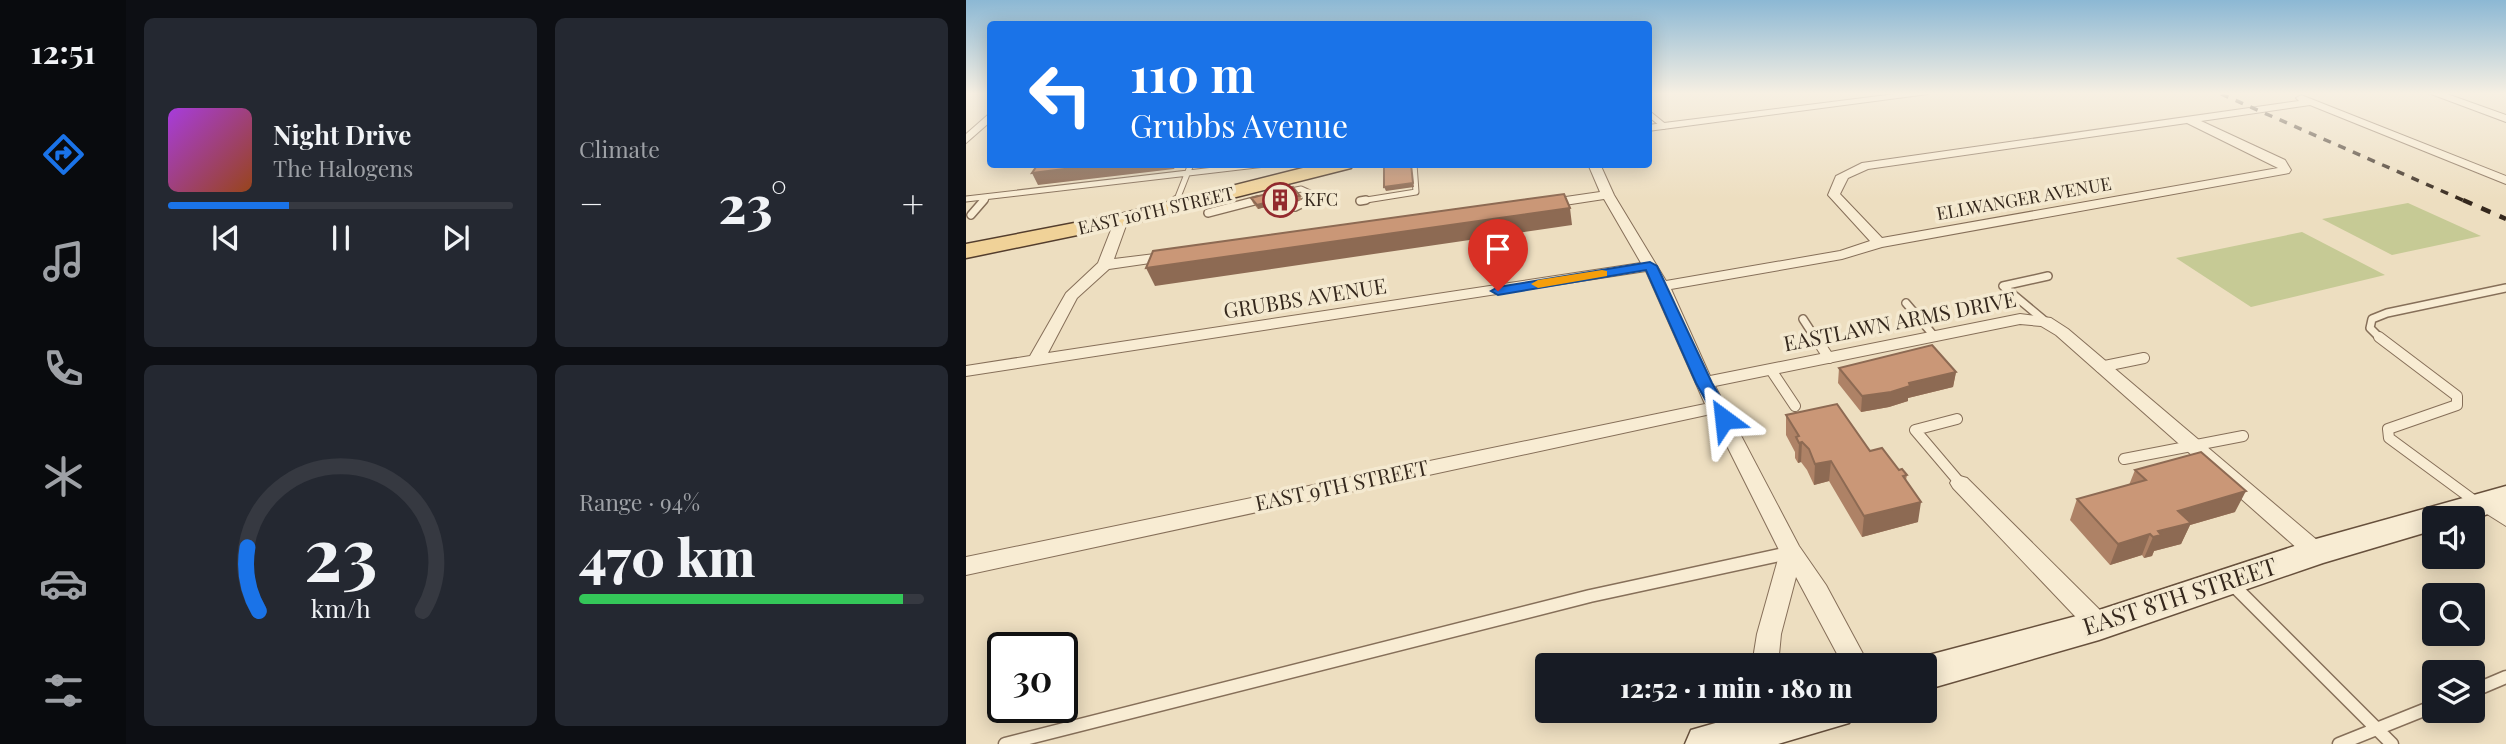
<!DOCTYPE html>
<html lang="en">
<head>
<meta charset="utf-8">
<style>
  :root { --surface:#171b24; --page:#242831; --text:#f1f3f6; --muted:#9ea1a6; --line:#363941; --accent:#1a73e8 }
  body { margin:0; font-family:"Playfair Display",serif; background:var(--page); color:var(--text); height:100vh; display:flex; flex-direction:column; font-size:26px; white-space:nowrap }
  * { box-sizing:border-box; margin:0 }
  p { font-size:23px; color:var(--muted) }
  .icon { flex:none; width:38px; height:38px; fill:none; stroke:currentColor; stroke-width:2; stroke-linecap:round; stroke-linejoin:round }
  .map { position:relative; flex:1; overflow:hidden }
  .sheet { display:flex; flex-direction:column; gap:18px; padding:18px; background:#0d0f14; width:840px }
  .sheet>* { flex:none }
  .hud { position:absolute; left:21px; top:21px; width:665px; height:147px; border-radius:7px; box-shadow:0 4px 18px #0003; background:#1a73e8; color:#fff; overflow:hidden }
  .controls { position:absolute; left:1456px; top:506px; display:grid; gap:14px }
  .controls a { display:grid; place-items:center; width:63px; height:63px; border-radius:7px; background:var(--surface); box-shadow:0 4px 18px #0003; font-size:35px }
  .speed { position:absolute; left:21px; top:632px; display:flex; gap:14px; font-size:35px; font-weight:700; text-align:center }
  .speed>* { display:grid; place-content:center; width:91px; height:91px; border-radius:50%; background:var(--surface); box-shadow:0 4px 18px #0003; line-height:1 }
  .speed .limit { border:4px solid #111; border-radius:10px; background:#fff; color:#111 }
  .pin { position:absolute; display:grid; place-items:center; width:60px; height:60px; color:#fff; margin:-72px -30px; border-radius:50% 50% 50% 0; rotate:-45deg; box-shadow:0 0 7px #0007 }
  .pin .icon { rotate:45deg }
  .me { position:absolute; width:77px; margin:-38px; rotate:330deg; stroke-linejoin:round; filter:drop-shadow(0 0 5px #0008) }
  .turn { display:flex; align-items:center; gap:24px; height:147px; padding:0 28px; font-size:32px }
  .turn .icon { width:91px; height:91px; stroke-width:2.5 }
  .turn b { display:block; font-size:49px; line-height:60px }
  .big { font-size:52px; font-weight:800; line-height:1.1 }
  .sheet .card { flex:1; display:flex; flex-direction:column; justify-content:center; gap:10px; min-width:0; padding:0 24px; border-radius:10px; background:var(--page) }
  .sheet .dial { align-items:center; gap:0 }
  .dial svg { height:182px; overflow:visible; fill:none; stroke:var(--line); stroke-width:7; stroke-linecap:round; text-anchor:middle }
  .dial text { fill:var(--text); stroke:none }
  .song { display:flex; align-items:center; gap:21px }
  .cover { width:84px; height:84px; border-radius:10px; background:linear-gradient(135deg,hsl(280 70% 55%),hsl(20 70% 35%)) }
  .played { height:7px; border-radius:4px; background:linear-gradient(90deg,var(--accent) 35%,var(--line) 35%) }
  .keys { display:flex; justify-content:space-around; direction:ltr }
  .heat { display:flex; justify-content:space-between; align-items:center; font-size:38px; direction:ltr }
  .charge { height:10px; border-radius:5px; background:linear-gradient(90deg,#34c759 94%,var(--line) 0) }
  .sheet .tiles { flex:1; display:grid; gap:18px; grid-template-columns:repeat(2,1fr) }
  .trip { position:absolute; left:569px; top:653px; width:402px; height:70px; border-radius:7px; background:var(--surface); box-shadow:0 4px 18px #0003; font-weight:800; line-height:70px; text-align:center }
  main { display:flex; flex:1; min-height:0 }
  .tab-bar { display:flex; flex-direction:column; width:126px; justify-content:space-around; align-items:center; background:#090b0e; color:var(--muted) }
  .tab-bar .icon { width:49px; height:49px }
  .tab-bar .on { color:var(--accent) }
  .tab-bar b { font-size:32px; color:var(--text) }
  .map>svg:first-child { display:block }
</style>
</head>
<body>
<main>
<nav class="tab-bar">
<b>12:51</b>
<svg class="icon on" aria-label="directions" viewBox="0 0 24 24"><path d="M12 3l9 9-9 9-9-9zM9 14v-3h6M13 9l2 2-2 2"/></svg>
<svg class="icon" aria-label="music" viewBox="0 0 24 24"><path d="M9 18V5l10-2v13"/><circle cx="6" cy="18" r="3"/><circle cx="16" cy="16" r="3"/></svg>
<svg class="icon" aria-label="phone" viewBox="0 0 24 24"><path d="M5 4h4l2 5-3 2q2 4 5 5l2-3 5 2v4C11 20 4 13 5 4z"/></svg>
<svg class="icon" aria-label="climate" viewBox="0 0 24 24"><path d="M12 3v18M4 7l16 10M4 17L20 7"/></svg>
<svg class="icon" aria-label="car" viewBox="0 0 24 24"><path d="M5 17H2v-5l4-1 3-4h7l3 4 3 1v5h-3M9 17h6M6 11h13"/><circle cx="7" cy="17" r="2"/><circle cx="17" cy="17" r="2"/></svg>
<svg class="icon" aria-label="filters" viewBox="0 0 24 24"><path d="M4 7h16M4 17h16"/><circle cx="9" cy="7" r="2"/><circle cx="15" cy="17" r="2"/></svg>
</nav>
<section class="sheet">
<div class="tiles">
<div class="card">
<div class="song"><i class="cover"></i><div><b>Night Drive</b><p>The Halogens</p></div></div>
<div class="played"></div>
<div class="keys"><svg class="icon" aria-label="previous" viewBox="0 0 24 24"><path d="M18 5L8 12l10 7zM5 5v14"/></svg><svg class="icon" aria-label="pause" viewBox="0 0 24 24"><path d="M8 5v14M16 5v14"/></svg><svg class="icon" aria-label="next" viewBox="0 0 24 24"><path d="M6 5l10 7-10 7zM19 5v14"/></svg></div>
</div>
<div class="card"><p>Climate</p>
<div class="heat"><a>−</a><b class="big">23°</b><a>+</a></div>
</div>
<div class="card dial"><svg viewBox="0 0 100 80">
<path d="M14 69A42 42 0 1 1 86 69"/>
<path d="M14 69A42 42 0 0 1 9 41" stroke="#1a73e8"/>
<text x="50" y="56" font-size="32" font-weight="700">23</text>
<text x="50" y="72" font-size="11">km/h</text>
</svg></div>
<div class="card"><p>Range · 94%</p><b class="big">470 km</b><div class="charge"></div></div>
</div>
</section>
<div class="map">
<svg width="1540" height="744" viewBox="0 0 1540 744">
  <rect width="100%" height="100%" fill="#eddec0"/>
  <!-- green -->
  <path fill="#c6ca95" d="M1442,203L1515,236L1426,255L1356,219Z
    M1336,232L1419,275L1285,307L1210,258Z"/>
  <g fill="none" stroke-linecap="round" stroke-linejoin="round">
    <!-- service-far3 casing -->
    <g stroke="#866f59" stroke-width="7">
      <path id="service-far3" d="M682,113L698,126
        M320,192L335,189L346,194L340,202
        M0,199L299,164
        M394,201L450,192L448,164
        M17,202L21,197
        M210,202L225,164
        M285,202L296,199"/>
    </g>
    <!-- service-far2 casing -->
    <g stroke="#866f59" stroke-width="10">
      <path id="service-far2" d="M394,201L400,200
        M329,207L343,200
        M207,208L210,200
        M242,213L292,200
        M5,215L18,200
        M940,303L969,337
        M837,319L850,339
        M1079,321L1037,286L1082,276
        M1415,339L1404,328L1406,319L1421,313L1540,288"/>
    </g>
    <!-- service-far1 casing -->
    <g stroke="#866f59" stroke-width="12">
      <path id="service-far1" d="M849,337L863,358
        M1413,337L1491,396V405L1422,429L1423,438L1510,502
        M1134,367L1178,358
        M805,370L829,406
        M991,419L949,430L994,483
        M1158,459L1277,436"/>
    </g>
    <!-- service casing -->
    <g stroke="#866f59" stroke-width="15">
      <path id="service" d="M1267,585L1426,744
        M1507,691L1540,677
        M39,744L624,596L823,553
        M1373,744L1468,706"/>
    </g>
    <!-- minor casing -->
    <g stroke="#866f59" stroke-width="2">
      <path id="minor" d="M929,94H962L682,131V125Z
        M1465,94H1481L1540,115V122Z
        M1335,95L1540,176V184L1344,105L1235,121L1319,160L1325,170L1323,173L916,247L876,259L705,289L744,376L1054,314L1085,318L1102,329L1358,546L1361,552L1358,558L1350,561L1342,558L1090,335L1075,326L1054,324L749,386L833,546L860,585L903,665H877L830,577L815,634L812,665H786L791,634L814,552L745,414L0,575V557L739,404L680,271L0,376V366L64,356L100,293L132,263L150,217H160L162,220L148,259L205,252L212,256L205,260L143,269L111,298L82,353L675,263L638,199L579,208L573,204L579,200L634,192L622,164H634L648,195L700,281L874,251L904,241L862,195L870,176L896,163L1333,101L1330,98ZM1221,123L1312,168L916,238L874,194L882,178L902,169Z
        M24,113V122L0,143V134Z
        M994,476L1001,478L1142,618L1145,625L1142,632L1133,635L1124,632L987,488L984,483L987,478Z
        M1520,496L1540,507V526L1513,509L1509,504L1513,499Z"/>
    </g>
    <!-- secondary casing -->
    <g stroke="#67503c" stroke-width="3">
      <path id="secondary" d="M1540,486V508L1507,519L1468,518V530L1357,563L1133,640L959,690V665H943L945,661L959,656L1133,610L1350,539Z
        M795,710H889L883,723L812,744H719L725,730Z"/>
    </g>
    <!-- primary casing -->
    <g stroke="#533d2d" stroke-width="3">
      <path id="primary" d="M353,164H387L385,168L155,226L0,258V244L155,214Z"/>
    </g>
    <!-- service-far3 -->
    <use href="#service-far3" stroke="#f8ecd3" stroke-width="5"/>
    <!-- service-far2 -->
    <use href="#service-far2" stroke="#f8ecd3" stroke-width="7"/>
    <!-- service-far1 -->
    <use href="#service-far1" stroke="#f8ecd3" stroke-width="10"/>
    <!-- service -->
    <use href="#service" stroke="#f8ecd3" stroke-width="12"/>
    <!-- minor -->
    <use href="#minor" fill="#f8ecd3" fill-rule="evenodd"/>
    <!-- secondary -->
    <use href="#secondary" fill="#f8ecd3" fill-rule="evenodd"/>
    <!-- primary -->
    <use href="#primary" fill="#f0d298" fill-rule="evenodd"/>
    <!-- rail-far1 -->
    <path stroke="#35281d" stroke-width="3.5" stroke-dasharray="8 8" stroke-linecap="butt" d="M1255,94L1501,202"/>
    <!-- rail -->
    <path stroke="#35281d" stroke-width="4.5" stroke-dasharray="10 10" stroke-linecap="butt" d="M1497,200L1540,219"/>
  </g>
  <!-- wall -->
  <path fill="#ae8266" d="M334,196L336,200L322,201L292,209L287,203L285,198Z
    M873,368L990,372L987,387L942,398V401L923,407L895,412L872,383Z
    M820,415L904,451L941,475L940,480L952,522L896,537L863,481L848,485L841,470L835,462L832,463L829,458V452L820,435Z
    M1169,470L1269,512L1224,525L1215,544L1188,551L1186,556L1178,558L1176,555L1144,565L1104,520L1111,499L1163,485Z"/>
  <!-- shaded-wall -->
  <path fill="#8d6a53" d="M139,164H211L208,169L72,185L66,173Z
    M445,166L448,187L420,191L418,187Z
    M321,197L322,201L292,209L291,205Z
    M604,208L606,225L189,286L180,268Z
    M990,372L987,387L942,398V401L923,407L895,412L896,396L943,383Z
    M836,442L835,462L832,463L833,443Z
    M865,461L863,481L848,485L849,464Z
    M1280,491L1269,512L1224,525L1215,544L1188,551L1186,556L1178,558L1187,537L1212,511Z
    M955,502L952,522L896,537L898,516Z
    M1184,534L1176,555L1144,565L1152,544Z"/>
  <!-- building -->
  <path fill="#ca9777" stroke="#8d6a53" stroke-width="2" d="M72,164H139L66,173Z
    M445,164L447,183L418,187V165Z
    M327,187L334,196L321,197L291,205L285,198Z
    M598,194L604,208L180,268L187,251Z
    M966,345L990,372L943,383L944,386L925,392L896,396L873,368Z
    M871,404L904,451L916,448L933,470L936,469L941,475L937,476L955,502L898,516L865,461L849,464L843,449L836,442L833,443L830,437L833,436L820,415Z
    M1235,452L1280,491L1212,511L1225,523L1192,531L1195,535L1187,537L1184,534L1152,544L1111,499L1180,480L1169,470Z"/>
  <!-- sky -->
  <linearGradient id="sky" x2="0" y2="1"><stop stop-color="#8cb8d4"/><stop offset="0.47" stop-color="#f7f0e3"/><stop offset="1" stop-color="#f7f0e3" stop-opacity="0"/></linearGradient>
  <rect width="1540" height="199" fill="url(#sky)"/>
  <!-- route -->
  <path fill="#1a73e8" stroke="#114b97" stroke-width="2" d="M684,262L691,266L746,383L767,419L764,422H752L730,383L680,270L532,295L525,291L532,287Z"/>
  <!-- slow -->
  <path fill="#f59e0b" d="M636,270L641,271V276L572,288L565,284L572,280Z"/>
  <!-- icons -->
  <defs>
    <g id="building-ring" transform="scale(1.75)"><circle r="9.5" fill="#f4e9d0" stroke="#932a2e" stroke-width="1.5"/><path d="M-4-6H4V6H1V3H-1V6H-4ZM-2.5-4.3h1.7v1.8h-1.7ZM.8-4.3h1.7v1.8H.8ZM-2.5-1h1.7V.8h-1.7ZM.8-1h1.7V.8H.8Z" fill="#932a2e"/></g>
  </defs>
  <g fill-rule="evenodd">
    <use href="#building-ring" x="314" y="200"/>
  </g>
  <g text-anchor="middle" stroke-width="7" stroke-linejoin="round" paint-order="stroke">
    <!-- far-street labels -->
    <g font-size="18" fill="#35281d" stroke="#f4e9d0">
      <text transform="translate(1058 199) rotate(-10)" y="6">ELLWANGER AVENUE</text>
      <text transform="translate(190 211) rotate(-13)" y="6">EAST 10TH STREET</text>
    </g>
    <!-- far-poi labels -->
    <g font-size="18" fill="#35281d" stroke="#f4e9d0" text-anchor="start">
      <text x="338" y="206">KFC</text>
    </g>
    <!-- street labels -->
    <g font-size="21" fill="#35281d" stroke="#f4e9d0">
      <text transform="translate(339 299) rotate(-9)" y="7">GRUBBS AVENUE</text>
      <text transform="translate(934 322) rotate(-11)" y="7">EASTLAWN ARMS DRIVE</text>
      <text transform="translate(376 486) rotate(-12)" y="7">EAST 9TH STREET</text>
    </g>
    <!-- near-street labels -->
    <g font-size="24" fill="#35281d" stroke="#f4e9d0">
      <text transform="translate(1214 597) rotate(-18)" y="8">EAST 8TH STREET</text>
    </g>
  </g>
</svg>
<div class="controls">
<a><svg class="icon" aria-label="sound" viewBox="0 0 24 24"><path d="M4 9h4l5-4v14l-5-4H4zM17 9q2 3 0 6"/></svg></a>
<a><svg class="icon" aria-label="search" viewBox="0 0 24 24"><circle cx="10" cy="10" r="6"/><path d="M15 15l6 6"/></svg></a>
<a><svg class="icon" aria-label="layers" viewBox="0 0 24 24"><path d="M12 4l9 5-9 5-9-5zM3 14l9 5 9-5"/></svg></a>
</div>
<div class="speed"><div class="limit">30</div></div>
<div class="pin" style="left:532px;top:291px;background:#d93025"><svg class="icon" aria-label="arrive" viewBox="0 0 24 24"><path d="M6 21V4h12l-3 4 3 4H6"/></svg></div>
<svg class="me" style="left:758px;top:419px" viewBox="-20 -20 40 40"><path d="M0-17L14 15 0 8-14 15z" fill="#1a73e8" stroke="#fff" stroke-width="4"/></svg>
<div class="trip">12:52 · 1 min · 180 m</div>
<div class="hud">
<div class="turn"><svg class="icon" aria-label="left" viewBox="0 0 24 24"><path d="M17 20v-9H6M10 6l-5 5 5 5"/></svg><div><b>110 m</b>Grubbs Avenue</div></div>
</div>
</div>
</main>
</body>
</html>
